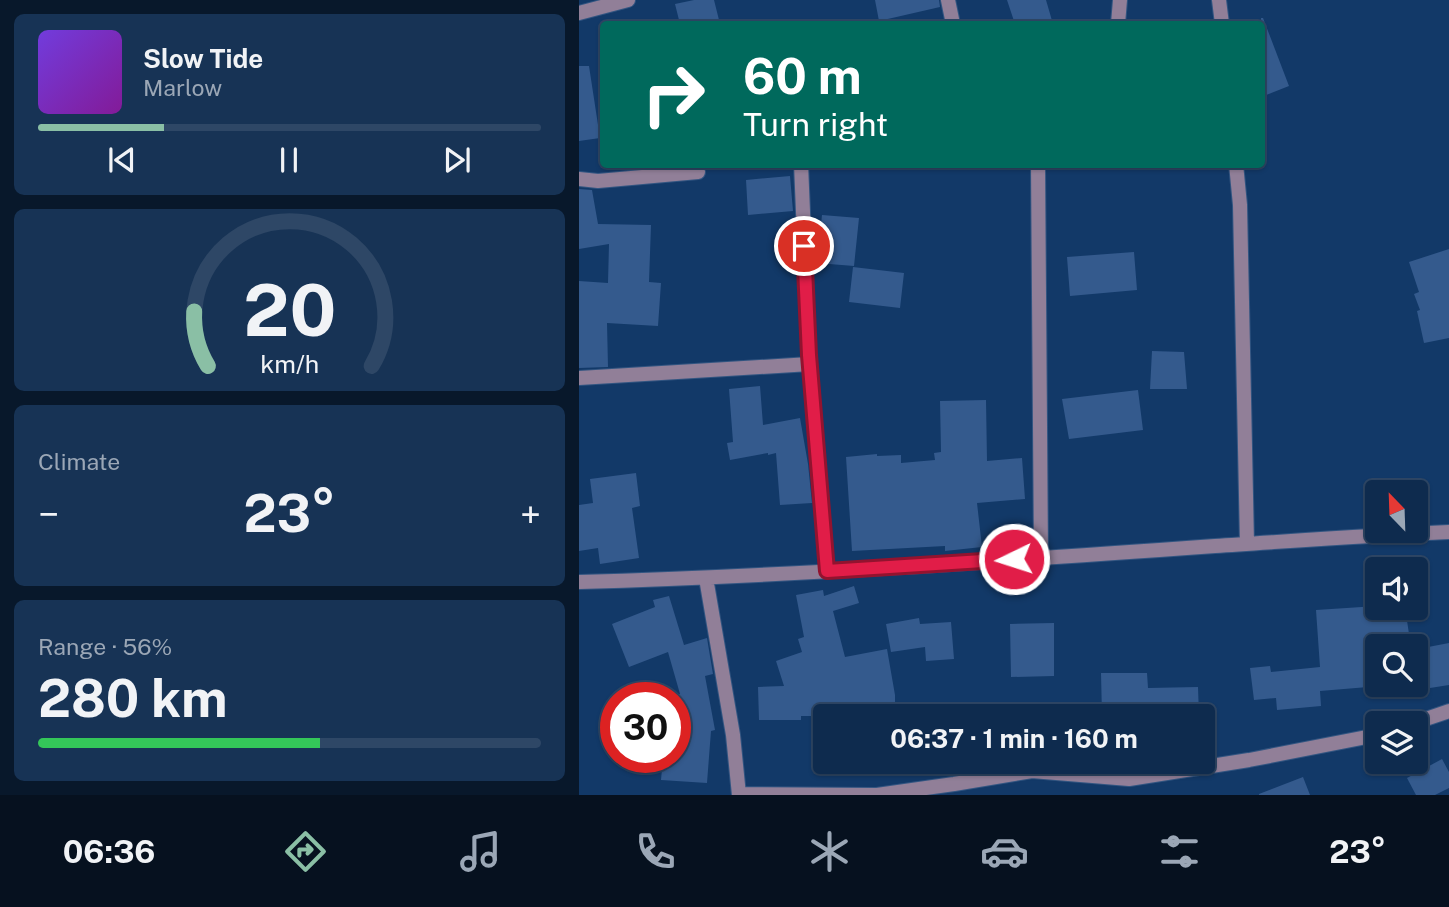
<!DOCTYPE html>
<html lang="en">
<head>
<meta charset="utf-8">
<style>
  :root { --surface:#0e2b4e; --page:#173355; --text:#f1f3f6; --muted:#9ba7b6; --line:#2e4766; --accent:#8abfa5 }
  body { margin:0; font-family:"Public Sans",sans-serif; background:var(--page); color:var(--text); height:100vh; display:flex; flex-direction:column; font-size:26px; white-space:nowrap }
  * { box-sizing:border-box; margin:0 }
  p { font-size:23px; color:var(--muted) }
  .icon { flex:none; width:38px; height:38px; fill:none; stroke:currentColor; stroke-width:2; stroke-linecap:round; stroke-linejoin:round }
  .map { position:relative; flex:1; overflow:hidden }
  .drawer { display:flex; flex-direction:column; gap:14px; padding:14px; background:#08182b; width:579px }
  .drawer>* { flex:none }
  .hud { position:absolute; left:21px; top:21px; width:665px; height:147px; border-radius:7px; box-shadow:0 2px 5px #0004,0 0 0 2px var(--line); background:#00695c; color:#fff; overflow:hidden }
  .needle { width:46px; rotate:337deg }
  .controls { position:absolute; left:786px; top:480px; display:grid; gap:14px }
  .controls a { display:grid; place-items:center; width:63px; height:63px; border-radius:7px; background:var(--surface); box-shadow:0 2px 5px #0004,0 0 0 2px var(--line); font-size:35px }
  .speed { position:absolute; left:21px; top:682px; display:flex; gap:14px; font-size:35px; font-weight:700; text-align:center }
  .speed>* { display:grid; place-content:center; width:91px; height:91px; border-radius:50%; background:var(--surface); box-shadow:0 2px 5px #0004,0 0 0 2px var(--line); line-height:1 }
  .speed .limit { border:10px solid #d22; background:#fff; color:#111 }
  .pin { position:absolute; display:grid; place-items:center; width:60px; height:60px; color:#fff; margin:-30px; border:4px solid #fff; border-radius:50%; box-shadow:0 2px 7px #0007 }
  .me { position:absolute; width:77px; margin:-38px; rotate:266deg; stroke-linejoin:round; filter:drop-shadow(0 0 5px #0008) }
  .turn { display:flex; align-items:center; gap:24px; height:147px; padding:0 28px; font-size:32px }
  .turn .icon { width:91px; height:91px; stroke-width:2.5 }
  .turn b { display:block; font-size:49px; line-height:60px }
  .big { font-size:52px; font-weight:700; line-height:1.1 }
  .drawer .card { flex:1; display:flex; flex-direction:column; justify-content:center; gap:10px; min-width:0; padding:0 24px; border-radius:10px; background:var(--page) }
  .drawer .dial { align-items:center; gap:0 }
  .dial svg { height:182px; overflow:visible; fill:none; stroke:var(--line); stroke-width:7; stroke-linecap:round; text-anchor:middle }
  .dial text { fill:var(--text); stroke:none }
  .song { display:flex; align-items:center; gap:21px }
  .cover { width:84px; height:84px; border-radius:10px; background:linear-gradient(135deg,hsl(260 70% 55%),hsl(290 70% 35%)) }
  .played { height:7px; border-radius:4px; background:linear-gradient(90deg,var(--accent) 25%,var(--line) 25%) }
  .keys { display:flex; justify-content:space-around; direction:ltr }
  .heat { display:flex; justify-content:space-between; align-items:center; font-size:38px; direction:ltr }
  .charge { height:10px; border-radius:5px; background:linear-gradient(90deg,#34c759 56%,var(--line) 0) }
  .trip { position:absolute; left:234px; top:704px; width:402px; height:70px; border-radius:7px; background:var(--surface); box-shadow:0 2px 5px #0004,0 0 0 2px var(--line); font-weight:700; line-height:70px; text-align:center }
  .menu { display:flex; height:112px; justify-content:space-around; align-items:center; background:#06111f; color:var(--muted) }
  .menu .icon { width:49px; height:49px }
  .menu .on { color:var(--accent) }
  .menu b { font-size:32px; color:var(--text) }
  main { display:flex; flex:1; min-height:0 }
  .map>svg:first-child { display:block }
</style>
</head>
<body>
<main>
<section class="drawer">
<div class="card">
<div class="song"><i class="cover"></i><div><b>Slow Tide</b><p>Marlow</p></div></div>
<div class="played"></div>
<div class="keys"><svg class="icon" aria-label="previous" viewBox="0 0 24 24"><path d="M18 5L8 12l10 7zM5 5v14"/></svg><svg class="icon" aria-label="pause" viewBox="0 0 24 24"><path d="M8 5v14M16 5v14"/></svg><svg class="icon" aria-label="next" viewBox="0 0 24 24"><path d="M6 5l10 7-10 7zM19 5v14"/></svg></div>
</div>
<div class="card dial"><svg viewBox="0 0 100 80">
<path d="M14 69A42 42 0 1 1 86 69"/>
<path d="M14 69A42 42 0 0 1 8 45" stroke="#8abfa5"/>
<text x="50" y="56" font-size="32" font-weight="700">20</text>
<text x="50" y="72" font-size="11">km/h</text>
</svg></div>
<div class="card"><p>Climate</p>
<div class="heat"><a>−</a><b class="big">23°</b><a>+</a></div>
</div>
<div class="card"><p>Range · 56%</p><b class="big">280 km</b><div class="charge"></div></div>
</section>
<div class="map">
<svg width="870" height="795" viewBox="0 0 870 795">
  <rect width="100%" height="100%" fill="#123968"/>
  <!-- building -->
  <path fill="#345a8d" d="M115,0H135L140,20L122,24H101L96,4Z
    M296,0H360L361,7L300,21Z
    M428,0H467L474,24H436Z
    M682,18H684L710,86L682,97Z
    M0,66H10L21,138L0,141Z
    M211,176L214,211L169,215L167,180Z
    M0,189L13,190L19,224L72,225L70,282L82,283L79,326L28,323L29,367L0,368V281L29,283L30,244L0,249Z
    M243,215L280,218L275,266L238,263Z
    M870,249V338L845,343L838,311L841,310L835,294L840,292L830,262Z
    M555,252L558,290L491,296L488,257Z
    M274,267L325,273L321,308L270,302Z
    M573,351L605,352L608,389H571Z
    M181,386L184,425L221,418L229,464L233,503L201,505L197,453L189,455V453L151,460L148,443L154,442L150,389Z
    M559,390L564,430L490,439L483,399Z
    M407,400L408,461L443,458L446,499L398,503L403,547L366,551V546L273,551L267,457L298,454V456L322,455V463L356,460L355,453L362,452L361,401Z
    M57,473L61,506L53,508L60,558L21,564L19,548L0,551V505L14,503L11,479Z
    M275,586L280,603L254,611L266,657L308,649L316,695V716H222V720H180L179,687L205,686L197,661L223,652L219,639L225,637L217,595L244,590L245,596Z
    M90,596L105,645L128,638L134,674L126,676L136,730L132,731L128,783L82,780L84,758H96V694H101L89,652L50,667L33,624L76,607L74,600Z
    M798,606V607H826L830,634L785,641L789,687L741,691L742,706L698,710L697,698L675,700L671,668L691,666L692,672L741,667L737,610Z
    M340,618L341,624L372,622L375,659L347,661L346,647L312,652L307,624Z
    M475,623V676L432,677L431,624Z
    M870,643V685L851,688L844,648Z
    M522,673H568L569,688L619,687L620,716H523Z
    M863,759L870,772V788L856,795H837L828,778Z
    M724,777L731,795H680V794Z"/>
  <g fill="none" stroke-linecap="round" stroke-linejoin="round">
    <!-- street casing -->
    <g stroke="#325581" stroke-width="16">
      <path id="street" d="M369,0L374,24
        M640,0L643,24
        M0,13L49,0
        M539,24L541,0
        M222,164L230,355L248,571
        M459,164L462,557
        M657,164L661,205L668,544
        M0,179L19,181L119,172
        M0,378L231,364
        M127,578L154,735L160,795
        M0,582C212,576 424,561 636,546C714,541 792,535 870,532
        M835,723L870,711
        M160,794L298,795L375,784L453,771L550,779L670,760L798,735"/>
    </g>
    <!-- street -->
    <use href="#street" stroke="#917f98" stroke-width="14"/>
  </g>
  <g fill="none" stroke-linecap="round" stroke-linejoin="round">
    <!-- route casing -->
    <g stroke="#92132f" stroke-width="18">
      <path id="route" d="M225,246L230,355L248,571L435,559"/>
    </g>
    <!-- route -->
    <use href="#route" stroke="#e11d48" stroke-width="12"/>
  </g>
</svg>
<div class="controls">
<a><svg class="needle" viewBox="-14 -14 28 28"><path d="M0-13l5 13h-10z" fill="#e53935"/><path d="M0 13l5-13h-10z" fill="#9ba7b6"/></svg></a>
<a><svg class="icon" aria-label="sound" viewBox="0 0 24 24"><path d="M4 9h4l5-4v14l-5-4H4zM17 9q2 3 0 6"/></svg></a>
<a><svg class="icon" aria-label="search" viewBox="0 0 24 24"><circle cx="10" cy="10" r="6"/><path d="M15 15l6 6"/></svg></a>
<a><svg class="icon" aria-label="layers" viewBox="0 0 24 24"><path d="M12 4l9 5-9 5-9-5zM3 14l9 5 9-5"/></svg></a>
</div>
<div class="speed"><div class="limit">30</div></div>
<div class="pin" style="left:225px;top:246px;background:#d93025"><svg class="icon" aria-label="arrive" viewBox="0 0 24 24"><path d="M6 21V4h12l-3 4 3 4H6"/></svg></div>
<svg class="me" style="left:435px;top:559px" viewBox="-20 -20 40 40"><circle r="17" fill="#e11d48" stroke="#fff" stroke-width="3"/><path d="M0-11L8 9 0 5-8 9z" fill="#fff"/></svg>
<div class="trip">06:37 · 1 min · 160 m</div>
<div class="hud">
<div class="turn"><svg class="icon" aria-label="right" viewBox="0 0 24 24"><path d="M7 20v-9h11M14 6l5 5-5 5"/></svg><div><b>60 m</b>Turn right</div></div>
</div>
</div>
</main>
<nav class="menu">
<b>06:36</b>
<svg class="icon on" aria-label="directions" viewBox="0 0 24 24"><path d="M12 3l9 9-9 9-9-9zM9 14v-3h6M13 9l2 2-2 2"/></svg>
<svg class="icon" aria-label="music" viewBox="0 0 24 24"><path d="M9 18V5l10-2v13"/><circle cx="6" cy="18" r="3"/><circle cx="16" cy="16" r="3"/></svg>
<svg class="icon" aria-label="phone" viewBox="0 0 24 24"><path d="M5 4h4l2 5-3 2q2 4 5 5l2-3 5 2v4C11 20 4 13 5 4z"/></svg>
<svg class="icon" aria-label="climate" viewBox="0 0 24 24"><path d="M12 3v18M4 7l16 10M4 17L20 7"/></svg>
<svg class="icon" aria-label="car" viewBox="0 0 24 24"><path d="M5 17H2v-5l4-1 3-4h7l3 4 3 1v5h-3M9 17h6M6 11h13"/><circle cx="7" cy="17" r="2"/><circle cx="17" cy="17" r="2"/></svg>
<svg class="icon" aria-label="filters" viewBox="0 0 24 24"><path d="M4 7h16M4 17h16"/><circle cx="9" cy="7" r="2"/><circle cx="15" cy="17" r="2"/></svg>
<b>23°</b>
</nav>
</body>
</html>
